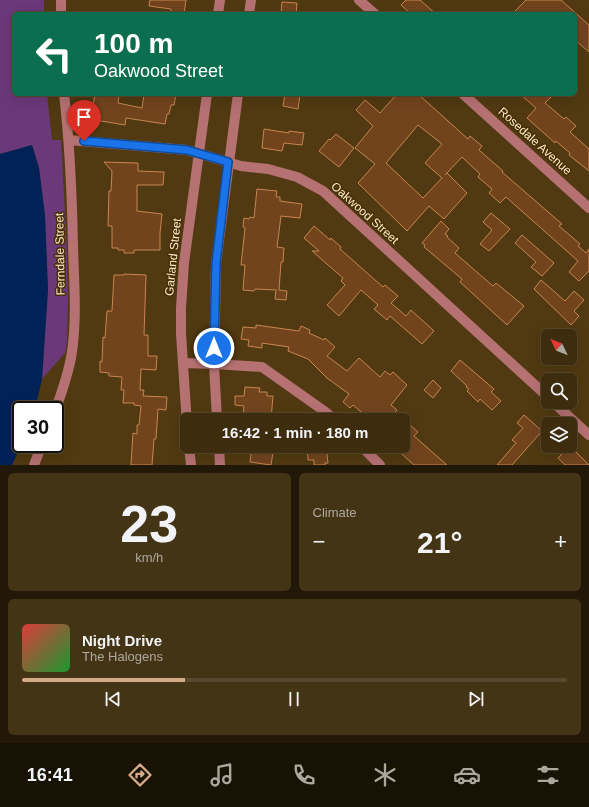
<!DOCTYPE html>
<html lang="en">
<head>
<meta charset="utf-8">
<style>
  :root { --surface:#3d2c0d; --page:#443416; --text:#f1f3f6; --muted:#ada79d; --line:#56482e; --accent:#d6ab8b }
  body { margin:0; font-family:Arial,sans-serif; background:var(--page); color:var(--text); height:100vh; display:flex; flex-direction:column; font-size:15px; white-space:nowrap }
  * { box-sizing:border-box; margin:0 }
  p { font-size:13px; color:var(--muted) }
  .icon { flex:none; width:22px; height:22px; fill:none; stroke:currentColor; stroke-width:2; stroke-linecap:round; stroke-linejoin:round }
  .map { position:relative; height:465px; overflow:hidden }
  .sheet { display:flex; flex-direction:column; gap:8px; padding:8px; background:#221807; flex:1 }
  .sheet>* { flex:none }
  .hud { position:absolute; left:12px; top:12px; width:565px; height:84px; border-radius:6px; box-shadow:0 4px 16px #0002,0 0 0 1px var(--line); background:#0b6e4f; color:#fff; overflow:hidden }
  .needle { width:26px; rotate:313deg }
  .tools { position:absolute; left:541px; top:329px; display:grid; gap:8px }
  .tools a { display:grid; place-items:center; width:36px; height:36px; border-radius:6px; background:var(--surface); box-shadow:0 4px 16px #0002,0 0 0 1px var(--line); font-size:20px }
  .speed { position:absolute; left:12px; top:401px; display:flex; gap:8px; font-size:20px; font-weight:700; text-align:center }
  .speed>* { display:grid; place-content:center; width:52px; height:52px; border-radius:50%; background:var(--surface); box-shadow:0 4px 16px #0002,0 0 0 1px var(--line); line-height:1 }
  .speed .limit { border:2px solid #111; border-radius:6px; background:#fff; color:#111 }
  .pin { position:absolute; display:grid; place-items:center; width:34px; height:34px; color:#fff; margin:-41px -17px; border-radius:50% 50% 50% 0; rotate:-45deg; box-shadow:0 0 4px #0007 }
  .pin .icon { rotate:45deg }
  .me { position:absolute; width:44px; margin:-22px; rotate:0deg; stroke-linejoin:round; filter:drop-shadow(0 0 3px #0008) }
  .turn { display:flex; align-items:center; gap:14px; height:84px; padding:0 16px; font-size:18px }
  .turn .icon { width:52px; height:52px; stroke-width:2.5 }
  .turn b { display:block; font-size:28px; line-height:34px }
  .big { font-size:30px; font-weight:800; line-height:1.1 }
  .sheet .card { flex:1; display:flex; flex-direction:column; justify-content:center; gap:6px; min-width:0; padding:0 14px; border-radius:6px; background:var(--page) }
  .sheet .dial { align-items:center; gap:0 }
  .dial b { font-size:52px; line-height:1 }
  .song { display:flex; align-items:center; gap:12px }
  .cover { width:48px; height:48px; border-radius:6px; background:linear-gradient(135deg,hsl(0 70% 55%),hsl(130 70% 35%)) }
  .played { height:4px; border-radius:2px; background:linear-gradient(90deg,var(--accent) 30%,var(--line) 30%) }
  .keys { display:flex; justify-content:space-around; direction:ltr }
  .heat { display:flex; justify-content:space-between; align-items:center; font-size:22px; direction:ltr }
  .sheet .tiles { flex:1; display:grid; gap:8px; grid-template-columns:1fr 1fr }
  .card:last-child { grid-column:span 2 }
  .trip { position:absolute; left:180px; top:413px; width:230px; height:40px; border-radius:6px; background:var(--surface); box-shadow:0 4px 16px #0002,0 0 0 1px var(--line); font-weight:800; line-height:40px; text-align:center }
  .tabs { display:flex; height:64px; justify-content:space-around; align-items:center; background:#181205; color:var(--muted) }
  .tabs .icon { width:28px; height:28px }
  .tabs .active { color:var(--accent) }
  .tabs b { font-size:18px; color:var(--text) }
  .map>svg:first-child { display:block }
</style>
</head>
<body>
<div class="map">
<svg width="589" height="465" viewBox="0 0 589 465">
  <rect width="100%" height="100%" fill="#513a11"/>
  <!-- green -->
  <path fill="#6b3879" d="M0,0H44V14H14V94H47L52,140H61L67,250L68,302L67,341L65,353L42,379L48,290L45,216L39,168L32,145L0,154Z"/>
  <!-- water -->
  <path fill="#002259" d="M32,145L39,168L45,216L48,290L42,379L35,410H21L22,444L12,465H0V154Z"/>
  <!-- building -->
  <path fill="#71441e" stroke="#c88550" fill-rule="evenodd" d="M150,0H186L184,14H171V9L149,6Z
    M406,0H420L436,14H411L401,5Z
    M526,0H561L589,25V52L575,40V14H512Z
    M282,2L297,3L296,14L281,13Z
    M95,94H119L118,103L142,108L144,94H176L174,105H171L169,114H167L165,124L126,118L125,125L95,120V118L91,117Z
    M285,94H300L298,109L283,106Z
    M397,94H418L468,139L470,136L482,146L479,150L503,171L502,172L562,224L559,226L580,244L578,246L586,253L589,249V271L579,281L569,272L578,261L506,197L500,203L489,193L492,189L478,177L480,174L462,157L445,175L447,173L467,193L444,219L429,206L407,231L358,183L375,164L355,148L373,126L356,110L365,100L380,113ZM418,125L442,144L425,163L442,178L423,198L386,163Z
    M520,94H554L545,103L564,119L566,117L576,126L570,132L589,149V171L569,155L570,153L556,141L555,143L527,118L536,108Z
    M264,129L289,133V131L304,133L302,145L284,143L282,151L262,148Z
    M336,134L354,148L339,167L319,151L329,139L330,140Z
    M104,162L138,163V171L164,172L163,185H137V211L162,214L160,233V250H134V253H124V250H118V248H112V226H108L109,191H111L112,171Z
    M257,189L277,191L276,197H280V201L302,204L300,218L281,216L277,247L284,248L283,262H281L279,290L287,291L286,300L275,299L276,290L255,289L254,291L243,290L245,265H241L245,228L243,227L244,218L249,219L250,217L254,218Z
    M491,213L510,229L489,251L480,244L492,230L483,222Z
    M441,221L449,229L445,234L448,236L447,237L459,248L455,253L493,286L496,283L524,306L507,325L460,282L462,279L424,247L425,245L422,243Z
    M314,226L330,240L331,238L341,247L340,249L383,287L385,285L398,296L391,303L406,316L411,310L434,331L422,344L390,316L387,320L374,309L378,305L361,290L339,316L327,305L345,285L341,281L343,278L312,251H319L304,238Z
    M522,235L554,263L542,276L531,267L536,262L515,243Z
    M124,274L146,275L144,335H148V356H157L156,370L141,369L140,390H144L143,396L167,397L166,410L158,409L156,439H154L152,465H131L133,433L137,434V425H139L141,406L134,405V403H123L124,390H121L122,377L109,376V373L100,372V361L102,362L103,337L105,338L107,311H112L114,275H124Z
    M541,280L565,301L574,291L584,300L574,311L579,316L571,325L534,289Z
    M256,325L299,331L301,326L310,330L309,333L324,340L325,338L335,347L327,356L347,371L359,358L380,377L385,371L390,375L393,372L407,385L391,405L397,410L389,420H371L353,405L350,408L343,402L349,394L327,378L308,359L288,351L289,347L262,343V348L248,346L249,340L241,339L243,327L256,328Z
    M460,360L494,389L491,392L501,401L492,410L480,399L478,402L467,391L469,389L466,387L467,386L451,371Z
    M433,380L441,388L433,398L424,390Z
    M245,387L260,388L259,392H267V396H273L271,420H243L244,406L235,405V396H244Z
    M524,415L542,431L512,465H497L516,443L512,440L523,428L517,423Z
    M403,419L418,432L414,436L447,465H414L393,446H403Z
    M252,446H274L271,465L250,462Z
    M307,446H326L328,463H325V465H314V460H308Z
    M570,446L589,465H565L558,458Z"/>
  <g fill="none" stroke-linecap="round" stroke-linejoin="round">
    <!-- minor -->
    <path stroke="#b67173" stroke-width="10" d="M359,0L375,14
      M61,14V0
      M218,14L220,0
      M249,14L251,0
      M463,94L589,208
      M69,140L187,150L241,166L268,169L297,177L323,191L548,397
      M183,363L214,364L262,367L327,413L334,420
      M553,402L589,435
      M55,411C62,392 69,372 72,352C77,317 74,281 73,246C72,195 70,145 64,94
      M217,420L214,364L216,263L238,94
      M187,424L181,334V308L184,263L207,94
      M189,446L191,465
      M219,446L220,465
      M361,446L380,465
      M34,465L42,444"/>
  </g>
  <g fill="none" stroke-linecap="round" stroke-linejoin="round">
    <!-- route casing -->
    <g stroke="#114b97" stroke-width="10">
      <path id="route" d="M84,141L187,150L228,162L216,263L214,348"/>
    </g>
    <!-- route -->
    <use href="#route" stroke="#1a73e8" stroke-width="7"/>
  </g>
  <g text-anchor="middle" stroke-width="3" stroke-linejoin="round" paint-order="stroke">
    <!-- street labels -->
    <g font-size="12" fill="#fdeace" stroke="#463004">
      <text transform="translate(535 141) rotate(42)" y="4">Rosedale Avenue</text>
      <text transform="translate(365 213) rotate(42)" y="4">Oakwood Street</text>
      <text transform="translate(60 254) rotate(-91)" y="4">Ferndale Street</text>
      <text transform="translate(173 257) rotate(-84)" y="4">Garland Street</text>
    </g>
  </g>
</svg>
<div class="tools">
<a><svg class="needle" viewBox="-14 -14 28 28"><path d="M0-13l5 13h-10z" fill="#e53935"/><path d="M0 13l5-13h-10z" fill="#ada79d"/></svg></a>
<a><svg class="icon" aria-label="search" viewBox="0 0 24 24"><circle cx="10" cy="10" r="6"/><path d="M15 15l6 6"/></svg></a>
<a><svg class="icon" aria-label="layers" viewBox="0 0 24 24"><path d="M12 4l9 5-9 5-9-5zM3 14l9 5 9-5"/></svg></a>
</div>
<div class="speed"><div class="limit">30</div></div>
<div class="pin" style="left:84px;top:141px;background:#d93025"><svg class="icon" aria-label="arrive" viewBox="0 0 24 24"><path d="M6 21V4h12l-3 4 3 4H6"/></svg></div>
<svg class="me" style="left:214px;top:348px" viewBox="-20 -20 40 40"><circle r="17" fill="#1a73e8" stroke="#fff" stroke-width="3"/><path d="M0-11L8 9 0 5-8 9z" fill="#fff"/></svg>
<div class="trip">16:42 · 1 min · 180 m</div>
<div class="hud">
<div class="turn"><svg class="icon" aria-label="left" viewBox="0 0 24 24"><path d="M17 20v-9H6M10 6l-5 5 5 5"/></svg><div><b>100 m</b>Oakwood Street</div></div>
</div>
</div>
<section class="sheet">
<div class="tiles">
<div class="card dial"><b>23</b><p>km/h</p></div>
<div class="card"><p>Climate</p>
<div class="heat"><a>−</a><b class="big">21°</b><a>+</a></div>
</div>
<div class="card">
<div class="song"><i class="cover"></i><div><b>Night Drive</b><p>The Halogens</p></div></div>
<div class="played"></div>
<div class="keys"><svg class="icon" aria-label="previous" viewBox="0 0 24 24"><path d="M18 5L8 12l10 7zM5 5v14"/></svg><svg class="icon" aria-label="pause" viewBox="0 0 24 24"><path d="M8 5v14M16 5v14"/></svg><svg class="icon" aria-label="next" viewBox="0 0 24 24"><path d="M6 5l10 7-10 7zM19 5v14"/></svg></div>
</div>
</div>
</section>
<nav class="tabs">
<b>16:41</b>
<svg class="icon active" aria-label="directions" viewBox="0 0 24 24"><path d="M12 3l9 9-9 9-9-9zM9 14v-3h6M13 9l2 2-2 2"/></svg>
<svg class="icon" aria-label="music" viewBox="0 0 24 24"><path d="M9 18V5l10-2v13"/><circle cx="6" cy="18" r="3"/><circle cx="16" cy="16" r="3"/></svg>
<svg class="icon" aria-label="phone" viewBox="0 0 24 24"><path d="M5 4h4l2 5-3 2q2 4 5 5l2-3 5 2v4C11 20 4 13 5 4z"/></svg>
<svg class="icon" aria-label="climate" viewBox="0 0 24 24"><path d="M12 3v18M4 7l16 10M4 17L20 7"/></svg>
<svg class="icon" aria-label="car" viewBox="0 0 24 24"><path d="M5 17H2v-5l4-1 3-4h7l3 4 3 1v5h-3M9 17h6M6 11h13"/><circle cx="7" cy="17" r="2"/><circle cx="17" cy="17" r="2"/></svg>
<svg class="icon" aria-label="filters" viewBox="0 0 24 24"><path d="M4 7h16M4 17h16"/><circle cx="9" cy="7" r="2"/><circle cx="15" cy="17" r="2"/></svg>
</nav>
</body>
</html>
